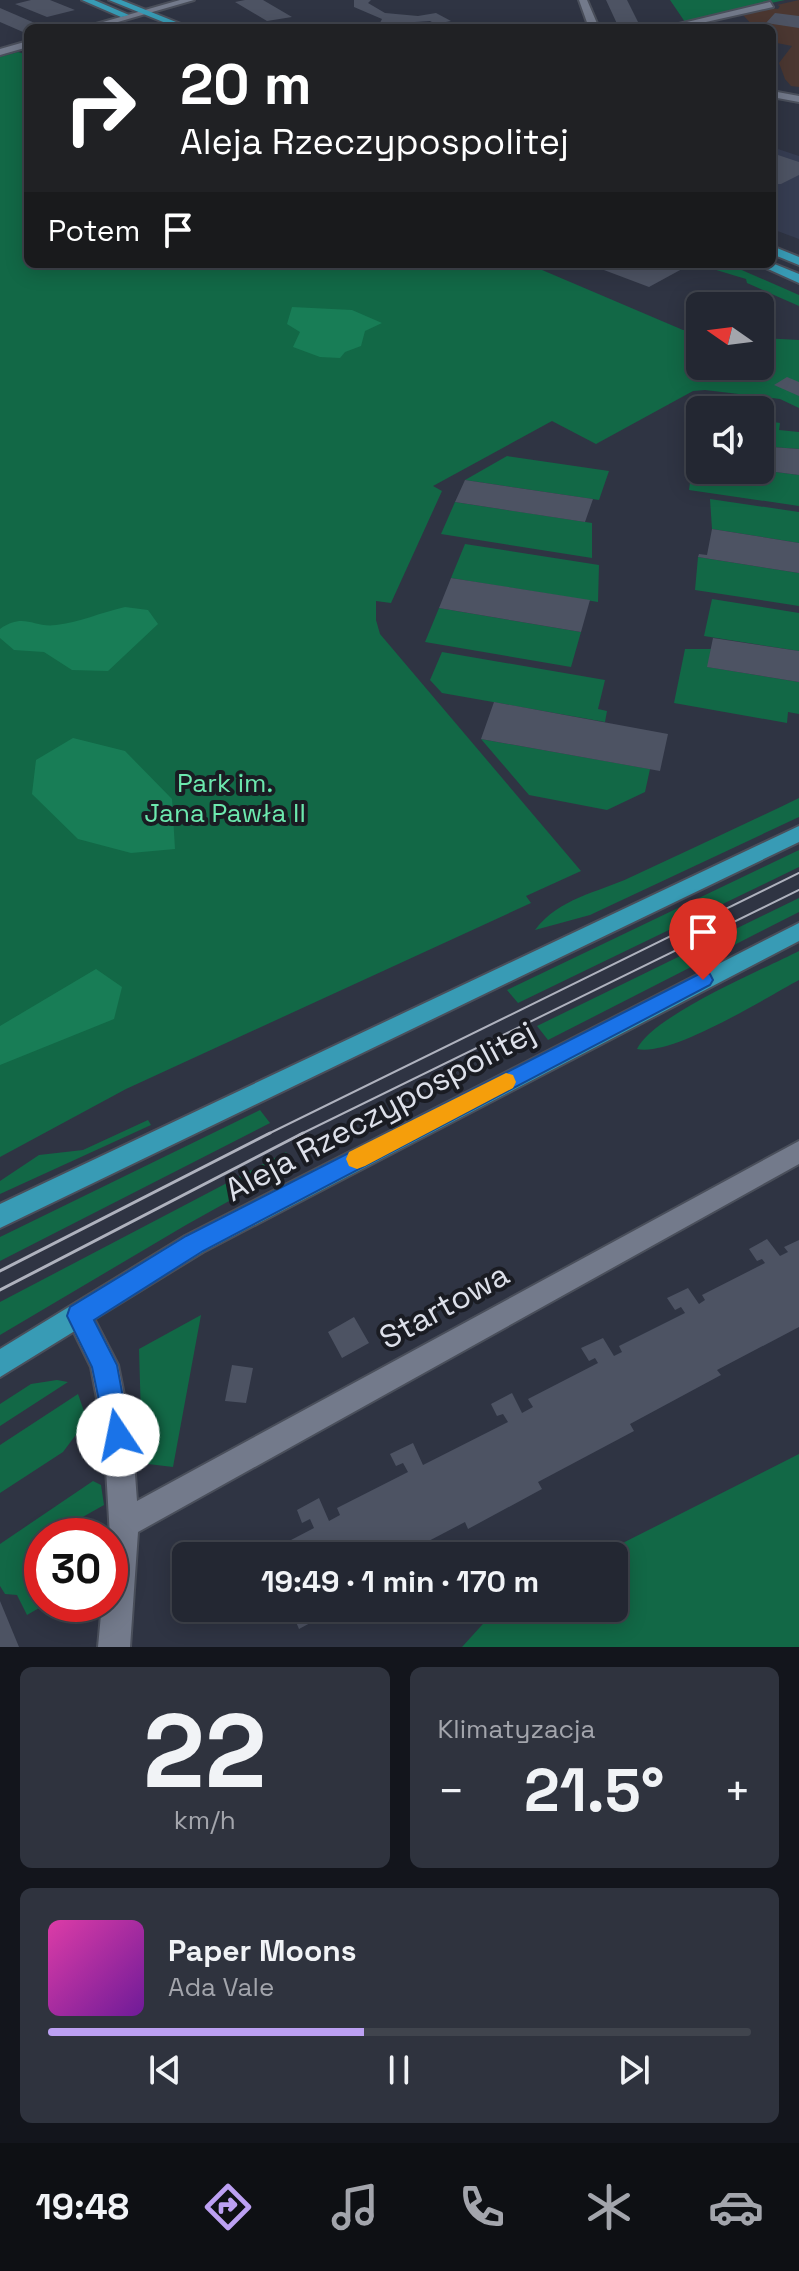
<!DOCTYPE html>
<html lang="pl">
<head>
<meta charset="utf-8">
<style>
  :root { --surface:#232732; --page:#2f333e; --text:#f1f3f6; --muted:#a3a5ac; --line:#40444d; --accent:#bca0f2 }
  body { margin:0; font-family:"Space Grotesk",sans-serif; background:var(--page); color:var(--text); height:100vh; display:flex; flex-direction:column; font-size:30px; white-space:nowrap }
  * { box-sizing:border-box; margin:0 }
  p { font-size:26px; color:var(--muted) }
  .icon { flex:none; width:44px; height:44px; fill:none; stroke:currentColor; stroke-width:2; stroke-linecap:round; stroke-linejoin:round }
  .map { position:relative; height:1647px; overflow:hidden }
  .sheet { display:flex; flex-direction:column; gap:20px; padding:20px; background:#13151c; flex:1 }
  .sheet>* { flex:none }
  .hud { position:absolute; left:24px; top:24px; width:752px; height:244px; border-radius:12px; box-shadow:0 4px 20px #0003,0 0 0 2px var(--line); background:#202124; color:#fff; overflow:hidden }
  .needle { width:52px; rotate:284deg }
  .tools { position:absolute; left:686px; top:292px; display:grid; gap:16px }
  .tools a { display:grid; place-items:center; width:88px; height:88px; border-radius:12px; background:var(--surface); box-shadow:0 4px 20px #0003,0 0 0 2px var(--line); font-size:40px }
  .speed { position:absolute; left:24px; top:1518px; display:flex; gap:16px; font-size:40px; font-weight:700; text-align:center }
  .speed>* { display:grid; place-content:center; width:104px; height:104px; border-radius:50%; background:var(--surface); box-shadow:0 4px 20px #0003,0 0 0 2px var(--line); line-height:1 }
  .speed .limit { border:12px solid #d22; background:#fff; color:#111 }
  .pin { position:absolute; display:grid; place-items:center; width:68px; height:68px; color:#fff; margin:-82px -34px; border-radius:50% 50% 50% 0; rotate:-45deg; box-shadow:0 0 8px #0007 }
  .pin .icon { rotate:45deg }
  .me { position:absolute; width:88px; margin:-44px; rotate:349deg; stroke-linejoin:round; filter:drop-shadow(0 0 6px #0008) }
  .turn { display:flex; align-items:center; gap:28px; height:168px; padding:0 24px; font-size:36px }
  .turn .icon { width:104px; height:104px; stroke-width:2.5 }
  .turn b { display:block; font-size:56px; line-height:68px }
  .then { display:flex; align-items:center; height:76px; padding:0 24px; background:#0003; gap:16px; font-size:30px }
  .big { font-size:60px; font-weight:700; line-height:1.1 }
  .sheet .tile { flex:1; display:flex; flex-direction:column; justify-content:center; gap:12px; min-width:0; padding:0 28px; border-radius:12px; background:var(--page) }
  .sheet .dial { align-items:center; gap:0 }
  .dial b { font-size:104px; line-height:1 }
  .song { display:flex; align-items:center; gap:24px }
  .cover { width:96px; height:96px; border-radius:12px; background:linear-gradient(135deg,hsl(320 70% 55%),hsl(280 70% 35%)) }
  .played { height:8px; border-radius:4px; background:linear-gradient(90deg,var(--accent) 45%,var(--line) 45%) }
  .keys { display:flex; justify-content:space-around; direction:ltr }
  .heat { display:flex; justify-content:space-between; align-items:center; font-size:44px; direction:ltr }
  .sheet .tiles { flex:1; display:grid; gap:20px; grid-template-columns:1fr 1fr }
  .tile:last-child { grid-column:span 2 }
  .trip { position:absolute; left:172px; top:1542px; width:456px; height:80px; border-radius:12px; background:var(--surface); box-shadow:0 4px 20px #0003,0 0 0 2px var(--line); font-weight:700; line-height:80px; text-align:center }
  .tabs { display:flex; height:128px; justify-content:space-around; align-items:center; background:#0e1014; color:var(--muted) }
  .tabs .icon { width:56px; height:56px }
  .tabs .active { color:var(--accent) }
  .tabs b { font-size:36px; color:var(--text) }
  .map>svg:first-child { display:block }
</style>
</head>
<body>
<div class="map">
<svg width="799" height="1647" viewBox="0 0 799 1647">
  <rect width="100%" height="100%" fill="#2f3443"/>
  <!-- built -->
  <path fill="#363d52" d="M772,147L799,156V239L772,229Z"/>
  <!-- education -->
  <path fill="#4b3731" d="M799,0V87L791,86L785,79L779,63L792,46L772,42V28H755L743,15L770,8L778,9L780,6L777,5Z"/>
  <!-- green -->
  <path fill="#126846" d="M670,0H785L685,22Z
    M18,52L28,55V264H528L683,330H700V366H760V338L799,340V408L780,399L705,390L693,391L596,444L552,421L433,486L442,491L391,603L376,601V620L380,634L581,871L526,896L531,903L126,1089L0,1157V57Z
    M718,264H728L799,295V306L747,283L746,279L713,269Z
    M760,420L780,423L779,430L799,432V449L760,446Z
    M507,456L609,471L599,500L465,480Z
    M693,460L700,461V470H760L799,475V506L689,490Z
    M710,499L799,512V543L712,529Z
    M455,502L592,523V558L441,534Z
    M465,544L599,565L598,602L451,578Z
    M698,557L799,573V606L695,590Z
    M712,599L799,613V651L704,636Z
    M439,608L581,632L571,667L425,642Z
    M685,649H711L708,667L799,682V714L788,712L787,723L674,703Z
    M442,652L605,680L598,709L607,711L605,722L442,693L430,680Z
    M481,739L650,769L645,792L607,810L529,795Z
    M799,798V817L590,915L535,930C559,898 597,893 631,877C687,851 743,825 799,798Z
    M799,850V867L518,1003L507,990Z
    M799,898V912L548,1040L537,1026Z
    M799,951V980C765,998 672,1057 637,1049C652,1016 764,969 799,951Z
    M260,1110L270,1123L0,1261V1237Z
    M148,1120L151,1125L0,1194V1181L39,1155L83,1150Z
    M286,1152L294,1165L186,1225L0,1335V1302Z
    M201,1315L173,1467L148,1464L142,1452L139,1349Z
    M57,1380L68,1382L0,1426V1404L31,1384Z
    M78,1394L85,1414L81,1428L63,1452L0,1493V1445Z
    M799,1454V1647H462L491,1615L503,1608H614V1556H597Z
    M93,1481L101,1485L104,1505L65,1527L67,1536H42V1604H46L27,1615L17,1595L5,1594L0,1586V1544Z"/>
  <!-- forest -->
  <path fill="#187d56" d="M292,307L352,310L382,323L365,331L361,346L345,352L340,358L320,357L293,347L300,332L287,324Z
    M125,607L148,610L158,624L108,671L72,670L44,652L14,650L0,638V629C24,612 33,628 56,625C78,623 102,612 125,607Z
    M73,738L125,751L172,799L175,849L131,853L78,839L32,794L36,760Z
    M96,969L122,987L114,1019L0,1065V1026Z"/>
  <!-- building -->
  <path fill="#4d5363" d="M31,0H50L75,10L47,17L15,4Z
    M245,0H263L292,17L267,21L235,2Z
    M354,0H371L368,3L385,13L418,16L436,13L451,21L436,24L430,21L415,22L413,26L380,23L382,19L354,7Z
    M606,0H627L641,28H619Z
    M0,8L44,27L28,28L23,32L0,22Z
    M775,13L799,16V28L766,23Z
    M772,153L799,162V175L781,184H772Z
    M588,264L663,267L668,264L682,269L649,287Z
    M787,377L799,382V396L774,385Z
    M760,446L799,449V475L760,470Z
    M465,480L593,499L585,522L455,502Z
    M712,529L799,543V573L698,557L699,554L707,555Z
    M451,578L590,600L581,632L439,608Z
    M713,638L799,651V682L707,667Z
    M494,702L668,734L660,771L481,739Z
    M767,1239L780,1256L788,1252L784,1247L799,1240V1327L717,1370L721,1375L630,1424L634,1431L538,1482L542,1489L468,1529L465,1522L400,1556H270L268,1552L314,1528L310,1519L302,1523L297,1510L319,1498L329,1521L340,1515L337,1508L408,1472L403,1463L396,1466L390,1454L413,1443L423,1465L508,1422L503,1414L497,1416L491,1404L512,1393L522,1413L533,1407L528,1399L598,1363L595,1358L589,1361L581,1348L603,1338L614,1356L622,1352L619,1346L685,1313L681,1307L675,1310L667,1298L688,1288L699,1304L705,1300L702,1295L765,1263L762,1259L757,1261L749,1249Z
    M354,1317L369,1343L342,1358L328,1332Z
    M232,1365L253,1368L246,1403L225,1401Z
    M0,1601L19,1647H0Z
    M290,1608H338L299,1629Z"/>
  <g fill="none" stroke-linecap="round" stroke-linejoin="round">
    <!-- minor casing -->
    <g stroke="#4a4f5b" stroke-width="4">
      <path id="minor" d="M180,0H194L97,28H82Z
        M579,0H587L599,28H589Z
        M770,2L773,7L679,28H662Z
        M28,41V47L0,55V49Z
        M772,91L799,96V102L772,97Z
        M799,1141V1164L138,1532L130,1647H98L102,1604H110V1536L104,1435L91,1367L66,1316L70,1307L79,1303L88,1307L118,1365L132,1435L137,1501Z"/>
    </g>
    <!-- major casing -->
    <g stroke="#4a4f5b" stroke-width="4">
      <path id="major" d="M82,0H94L129,15L121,17Z
        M109,0H121L191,28H178Z
        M772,246L799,257V265L772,254Z
        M772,263L799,274V283L757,264Z
        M799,826V842L0,1228V1204Z
        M799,923V941L203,1252L0,1377V1349L185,1236Z"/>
    </g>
    <!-- minor -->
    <use href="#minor" fill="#737a8b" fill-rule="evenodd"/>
    <!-- major -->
    <use href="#major" fill="#389bb5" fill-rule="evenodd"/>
    <!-- tram-far1 -->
    <path stroke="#afb2be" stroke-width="2" d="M266,1135L799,873
      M299,1135L799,890"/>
    <!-- tram -->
    <path stroke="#afb2be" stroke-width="3" d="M0,1271L270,1133
      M0,1290L303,1133"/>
  </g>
  <!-- route -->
  <path fill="#1a73e8" stroke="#114b97" stroke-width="2" d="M703,972L710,974L713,980L710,985L203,1251L94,1320L117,1365L130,1435L127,1444L118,1448L108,1444L92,1367L67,1316L70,1307L186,1236Z"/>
  <!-- slow -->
  <path fill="#f59e0b" d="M506,1073L513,1075L516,1082L513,1088L365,1166L357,1169L349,1166L346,1159L349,1152Z"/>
  <g text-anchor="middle" stroke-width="8" stroke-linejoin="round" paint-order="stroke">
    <!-- park labels -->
    <g font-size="26" fill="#6ce8ae" stroke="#1a1c23">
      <text x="225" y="792">Park im.<tspan x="225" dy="30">Jana Pawła II</tspan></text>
    </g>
    <!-- near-street labels -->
    <g font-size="32" fill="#dde0ea" stroke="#1a1c23">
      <text transform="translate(380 1111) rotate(-28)" y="11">Aleja Rzeczypospolitej</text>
      <text transform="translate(444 1306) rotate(-29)" y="11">Startowa</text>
    </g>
  </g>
</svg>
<div class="tools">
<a><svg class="needle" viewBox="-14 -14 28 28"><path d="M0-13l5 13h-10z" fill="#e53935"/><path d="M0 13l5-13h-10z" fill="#a3a5ac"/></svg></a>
<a><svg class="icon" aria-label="sound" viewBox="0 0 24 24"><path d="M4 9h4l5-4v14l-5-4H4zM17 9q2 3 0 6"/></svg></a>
</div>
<div class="speed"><div class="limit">30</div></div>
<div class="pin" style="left:703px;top:980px;background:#d93025"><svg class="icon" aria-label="arrive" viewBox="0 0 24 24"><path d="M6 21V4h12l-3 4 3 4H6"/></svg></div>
<svg class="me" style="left:118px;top:1435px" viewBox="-20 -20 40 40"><circle r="19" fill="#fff"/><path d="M0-13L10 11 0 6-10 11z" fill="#1a73e8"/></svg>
<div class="trip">19:49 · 1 min · 170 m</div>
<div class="hud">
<div class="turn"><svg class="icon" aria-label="right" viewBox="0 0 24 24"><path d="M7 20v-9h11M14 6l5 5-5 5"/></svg><div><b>20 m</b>Aleja Rzeczypospolitej</div></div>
<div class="then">Potem<svg class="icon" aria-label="arrive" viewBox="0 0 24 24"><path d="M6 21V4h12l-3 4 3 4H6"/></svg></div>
</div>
</div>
<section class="sheet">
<div class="tiles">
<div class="tile dial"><b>22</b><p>km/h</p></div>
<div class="tile"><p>Klimatyzacja</p>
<div class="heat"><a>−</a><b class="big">21.5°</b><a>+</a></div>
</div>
<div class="tile">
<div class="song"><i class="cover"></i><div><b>Paper Moons</b><p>Ada Vale</p></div></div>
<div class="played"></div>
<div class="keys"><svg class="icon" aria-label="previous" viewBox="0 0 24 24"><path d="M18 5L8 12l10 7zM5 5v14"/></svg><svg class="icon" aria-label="pause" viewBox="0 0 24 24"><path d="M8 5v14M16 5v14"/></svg><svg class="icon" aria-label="next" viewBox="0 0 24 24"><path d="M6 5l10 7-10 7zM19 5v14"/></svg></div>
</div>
</div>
</section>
<nav class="tabs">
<b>19:48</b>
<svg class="icon active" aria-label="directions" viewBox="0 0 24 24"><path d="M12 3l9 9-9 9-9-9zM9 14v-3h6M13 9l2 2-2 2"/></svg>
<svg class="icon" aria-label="music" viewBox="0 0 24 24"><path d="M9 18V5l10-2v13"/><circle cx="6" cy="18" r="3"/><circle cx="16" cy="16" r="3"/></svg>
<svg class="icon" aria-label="phone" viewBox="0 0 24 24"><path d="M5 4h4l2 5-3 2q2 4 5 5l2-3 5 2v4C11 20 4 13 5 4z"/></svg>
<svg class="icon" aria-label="climate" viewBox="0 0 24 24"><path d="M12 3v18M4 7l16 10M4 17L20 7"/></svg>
<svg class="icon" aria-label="car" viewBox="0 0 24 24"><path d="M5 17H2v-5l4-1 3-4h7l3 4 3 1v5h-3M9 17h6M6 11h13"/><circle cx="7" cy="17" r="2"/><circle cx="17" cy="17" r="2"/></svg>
</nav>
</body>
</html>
